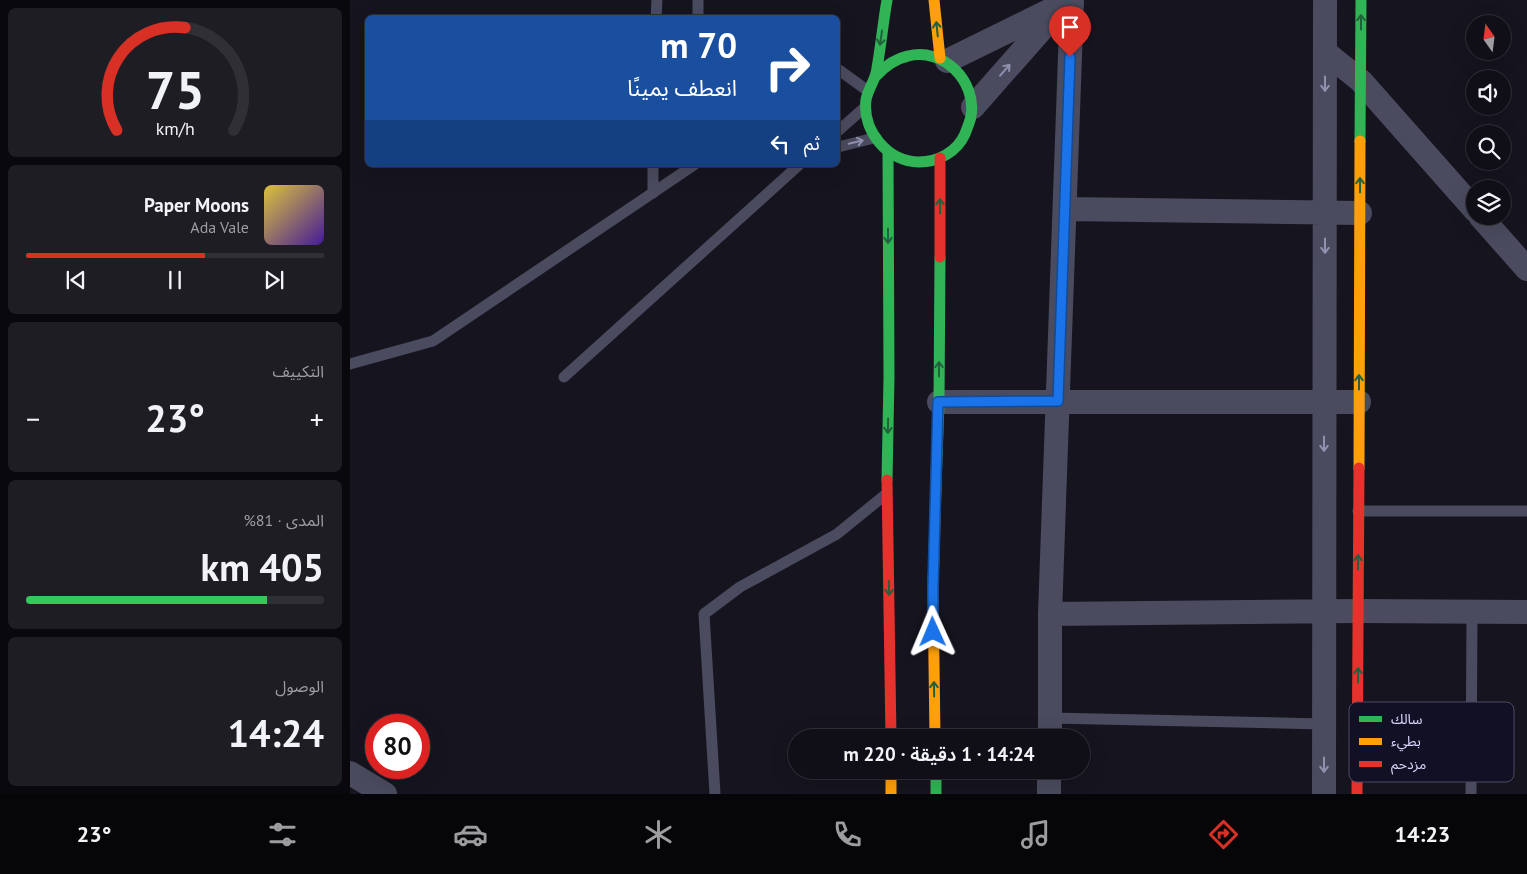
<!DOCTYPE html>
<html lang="ar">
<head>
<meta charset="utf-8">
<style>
  :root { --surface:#100f17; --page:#1e1d24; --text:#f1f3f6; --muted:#9c9ca1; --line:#302f36; --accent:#d93025 }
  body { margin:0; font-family:"PT Sans","Noto Sans Arabic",sans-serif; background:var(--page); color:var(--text); direction:rtl; height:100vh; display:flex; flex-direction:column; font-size:19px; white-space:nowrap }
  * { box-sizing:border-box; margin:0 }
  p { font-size:16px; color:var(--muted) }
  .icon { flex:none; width:28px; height:28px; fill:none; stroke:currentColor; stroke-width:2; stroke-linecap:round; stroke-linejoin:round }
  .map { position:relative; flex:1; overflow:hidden; direction:ltr }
  .drawer { display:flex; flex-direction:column; gap:8px; padding:8px; background:#09080d; width:350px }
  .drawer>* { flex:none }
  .banner { position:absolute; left:15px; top:15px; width:475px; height:152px; border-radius:8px; box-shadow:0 5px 20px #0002,0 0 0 1px var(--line); direction:rtl; background:#1a4fa0; color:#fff; overflow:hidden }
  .needle { width:32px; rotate:346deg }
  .buttons { position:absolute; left:1116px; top:15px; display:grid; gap:10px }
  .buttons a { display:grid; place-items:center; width:45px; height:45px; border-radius:50%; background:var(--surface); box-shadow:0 5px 20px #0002,0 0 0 1px var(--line); font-size:25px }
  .speed { position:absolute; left:15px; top:714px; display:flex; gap:10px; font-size:25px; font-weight:700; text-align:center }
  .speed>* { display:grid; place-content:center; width:65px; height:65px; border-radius:50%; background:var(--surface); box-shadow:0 5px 20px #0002,0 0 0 1px var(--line); line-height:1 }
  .speed .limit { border:8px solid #d22; background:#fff; color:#111 }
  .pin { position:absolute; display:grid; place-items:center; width:42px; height:42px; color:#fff; margin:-51px -21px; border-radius:50% 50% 50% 0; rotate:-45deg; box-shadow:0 0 5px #0007 }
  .pin .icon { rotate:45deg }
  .me { position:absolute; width:55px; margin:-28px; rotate:359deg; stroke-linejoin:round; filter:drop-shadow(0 0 4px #0008) }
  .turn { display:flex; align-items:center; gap:18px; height:105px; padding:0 20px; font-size:22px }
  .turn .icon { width:65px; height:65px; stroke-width:2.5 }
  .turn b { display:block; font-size:35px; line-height:42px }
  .then { display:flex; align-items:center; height:48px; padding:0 20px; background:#0003; gap:10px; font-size:19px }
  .big { font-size:38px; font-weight:600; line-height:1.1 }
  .drawer .card { flex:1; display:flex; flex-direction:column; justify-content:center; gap:8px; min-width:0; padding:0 18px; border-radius:8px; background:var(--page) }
  .drawer .dial { align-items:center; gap:0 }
  .dial svg { height:130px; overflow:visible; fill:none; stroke:var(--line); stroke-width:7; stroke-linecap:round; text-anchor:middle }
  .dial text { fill:var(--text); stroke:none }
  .song { display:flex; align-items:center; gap:15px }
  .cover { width:60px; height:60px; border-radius:8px; background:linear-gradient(135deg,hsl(50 70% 55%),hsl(260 70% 35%)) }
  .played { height:5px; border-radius:2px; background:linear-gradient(90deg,var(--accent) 60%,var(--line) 60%) }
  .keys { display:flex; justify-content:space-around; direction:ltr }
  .heat { display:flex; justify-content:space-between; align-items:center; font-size:28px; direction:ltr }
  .charge { height:8px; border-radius:4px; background:linear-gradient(90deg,#34c759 81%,var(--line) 0) }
  .trip { position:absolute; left:438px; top:729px; width:302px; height:50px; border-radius:25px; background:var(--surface); box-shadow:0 5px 20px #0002,0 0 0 1px var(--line); font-weight:600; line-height:50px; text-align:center; direction:rtl }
  .tab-bar { display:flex; height:80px; justify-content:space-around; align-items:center; background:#060609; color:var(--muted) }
  .tab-bar .icon { width:35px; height:35px }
  .tab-bar .selected { color:var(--accent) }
  .tab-bar b { font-size:22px; color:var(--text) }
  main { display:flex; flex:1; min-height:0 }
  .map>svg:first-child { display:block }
</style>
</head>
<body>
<main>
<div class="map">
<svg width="1177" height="794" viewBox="0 0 1177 794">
  <rect width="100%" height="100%" fill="#16141f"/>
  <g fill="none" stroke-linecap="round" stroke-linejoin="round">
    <!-- lane -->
    <path stroke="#4b4b5f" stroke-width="11" d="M306,18L307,0
      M348,18V0
      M488,71L489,70L518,91
      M488,131L514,108
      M488,147L524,138
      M303,193V165
      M0,364L83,341L344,165
      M214,377L449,165
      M1008,511H1177
      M700,718L974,724
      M365,794L354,614L390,587L487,534L535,495
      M1121,794L1122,612"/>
    <!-- street -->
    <path stroke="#4b4b5f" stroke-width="24" d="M975,52L1011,81L1125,210
      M597,61L721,0
      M623,107L705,14
      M715,209L1010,213
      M1130,216L1177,269
      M589,402H1009
      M700,614L1008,611L1177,612
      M700,738V614L722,0
      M0,773L35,794
      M699,794V770
      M974,794L975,0"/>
    <!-- fast -->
    <path stroke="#30b455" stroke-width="11" d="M526,76C535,66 544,59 558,56C593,47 627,81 621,116C620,122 617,128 615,134C607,152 588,162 569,162C538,162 512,131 516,100C518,88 526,80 527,68C531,45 533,23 537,0
      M1010,141L1011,0
      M537,480L539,377L538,152
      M586,487L589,402L590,257
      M586,770V794"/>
    <!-- slow -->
    <path stroke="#ff9f0a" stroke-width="11" d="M584,0L590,58
      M1009,468L1010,141
      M585,738L583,587L586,487
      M541,770V794"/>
    <!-- jam -->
    <path stroke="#e5322d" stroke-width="11" d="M590,257V158
      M537,480L541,738
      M1007,794L1009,468"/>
  </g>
  <!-- one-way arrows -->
  <defs><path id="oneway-shaft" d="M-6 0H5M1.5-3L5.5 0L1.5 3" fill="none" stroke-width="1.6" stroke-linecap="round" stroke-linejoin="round" transform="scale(1.25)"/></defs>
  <g stroke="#21623c">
    <use href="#oneway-shaft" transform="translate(1011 22) rotate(-90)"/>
    <use href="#oneway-shaft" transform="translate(587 29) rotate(-96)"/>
    <use href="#oneway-shaft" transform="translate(531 38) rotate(98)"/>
    <use href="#oneway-shaft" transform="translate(1010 185) rotate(-90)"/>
    <use href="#oneway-shaft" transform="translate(590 206) rotate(-90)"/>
    <use href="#oneway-shaft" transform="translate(538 236) rotate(90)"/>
    <use href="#oneway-shaft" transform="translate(589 369) rotate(-90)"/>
    <use href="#oneway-shaft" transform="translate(1009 382) rotate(-90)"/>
    <use href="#oneway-shaft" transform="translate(538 426) rotate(91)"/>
    <use href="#oneway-shaft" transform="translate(1008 562) rotate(-90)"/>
    <use href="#oneway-shaft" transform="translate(539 588) rotate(89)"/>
    <use href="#oneway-shaft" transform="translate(1008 675) rotate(-90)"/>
    <use href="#oneway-shaft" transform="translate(584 689) rotate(-91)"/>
  </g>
  <g stroke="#9190ae">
    <use href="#oneway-shaft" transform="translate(655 70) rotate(-49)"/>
    <use href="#oneway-shaft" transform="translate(975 84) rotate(90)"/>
    <use href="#oneway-shaft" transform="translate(506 142) rotate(-14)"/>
    <use href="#oneway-shaft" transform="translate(975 246) rotate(90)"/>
    <use href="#oneway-shaft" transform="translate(974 444) rotate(90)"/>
    <use href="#oneway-shaft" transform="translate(974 765) rotate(90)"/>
  </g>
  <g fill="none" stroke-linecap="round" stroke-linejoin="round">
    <!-- route casing -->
    <g stroke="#114b97" stroke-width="12">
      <path id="route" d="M583,632V587L588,402L708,401L720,57"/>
    </g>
    <!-- route -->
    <use href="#route" stroke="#1a73e8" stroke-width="9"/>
  </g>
  <!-- legend -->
  <rect x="999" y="702" width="165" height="80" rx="8" fill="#121024" stroke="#4d4b65" stroke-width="1"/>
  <rect x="1009" y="716" width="23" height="6" fill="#30b455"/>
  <rect x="1009" y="738" width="23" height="7" fill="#ff9f0a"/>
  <rect x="1009" y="761" width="23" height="6" fill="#e5322d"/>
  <g font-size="14" fill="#d7d6fc">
    <text x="1041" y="724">سالك</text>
    <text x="1041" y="746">بطيء</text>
    <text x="1041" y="769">مزدحم</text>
  </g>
</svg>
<div class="buttons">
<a><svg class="needle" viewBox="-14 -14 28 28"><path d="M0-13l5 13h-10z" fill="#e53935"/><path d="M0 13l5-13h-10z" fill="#9c9ca1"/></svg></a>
<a><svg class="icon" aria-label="sound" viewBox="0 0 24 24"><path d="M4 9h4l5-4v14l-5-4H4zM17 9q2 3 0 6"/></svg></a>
<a><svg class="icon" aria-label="search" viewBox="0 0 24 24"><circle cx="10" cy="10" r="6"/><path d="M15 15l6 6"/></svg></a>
<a><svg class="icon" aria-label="layers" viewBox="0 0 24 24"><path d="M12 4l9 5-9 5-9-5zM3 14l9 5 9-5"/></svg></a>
</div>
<div class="speed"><div class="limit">80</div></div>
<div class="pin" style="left:720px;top:57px;background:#d93025"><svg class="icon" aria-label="arrive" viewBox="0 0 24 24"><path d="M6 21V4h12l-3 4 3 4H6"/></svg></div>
<svg class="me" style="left:583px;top:632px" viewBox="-20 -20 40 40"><path d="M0-17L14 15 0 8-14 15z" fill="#1a73e8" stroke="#fff" stroke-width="4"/></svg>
<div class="trip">14:24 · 1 دقيقة · 220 m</div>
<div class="banner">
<div class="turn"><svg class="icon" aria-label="right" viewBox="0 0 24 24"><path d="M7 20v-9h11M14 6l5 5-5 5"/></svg><div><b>70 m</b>انعطف يمينًا</div></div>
<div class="then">ثم<svg class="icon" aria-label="left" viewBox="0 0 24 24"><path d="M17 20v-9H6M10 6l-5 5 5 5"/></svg></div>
</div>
</div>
<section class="drawer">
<div class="card dial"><svg viewBox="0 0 100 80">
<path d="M14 69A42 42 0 1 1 86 69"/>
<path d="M14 69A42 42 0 0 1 56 6" stroke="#d93025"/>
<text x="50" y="56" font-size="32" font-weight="700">75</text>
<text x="50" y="72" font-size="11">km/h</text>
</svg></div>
<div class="card">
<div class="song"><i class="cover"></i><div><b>Paper Moons</b><p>Ada Vale</p></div></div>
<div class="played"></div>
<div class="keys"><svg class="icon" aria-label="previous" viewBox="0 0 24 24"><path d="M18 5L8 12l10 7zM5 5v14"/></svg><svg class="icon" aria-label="pause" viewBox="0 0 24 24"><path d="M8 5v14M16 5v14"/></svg><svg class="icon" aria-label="next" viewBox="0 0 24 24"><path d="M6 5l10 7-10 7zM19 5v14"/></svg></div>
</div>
<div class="card"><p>التكييف</p>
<div class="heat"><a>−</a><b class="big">23°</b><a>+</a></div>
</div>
<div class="card"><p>المدى · 81%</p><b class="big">405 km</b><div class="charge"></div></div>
<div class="card"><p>الوصول</p><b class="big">14:24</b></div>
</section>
</main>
<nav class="tab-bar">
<b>14:23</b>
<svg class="icon selected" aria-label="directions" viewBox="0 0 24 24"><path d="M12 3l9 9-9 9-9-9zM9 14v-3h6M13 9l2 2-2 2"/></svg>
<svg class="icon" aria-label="music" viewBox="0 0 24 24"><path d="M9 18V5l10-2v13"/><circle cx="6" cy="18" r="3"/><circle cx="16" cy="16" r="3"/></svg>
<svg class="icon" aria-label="phone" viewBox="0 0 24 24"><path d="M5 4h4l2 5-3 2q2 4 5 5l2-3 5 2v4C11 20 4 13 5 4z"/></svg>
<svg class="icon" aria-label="climate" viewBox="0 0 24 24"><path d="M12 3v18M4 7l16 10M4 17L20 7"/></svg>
<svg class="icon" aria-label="car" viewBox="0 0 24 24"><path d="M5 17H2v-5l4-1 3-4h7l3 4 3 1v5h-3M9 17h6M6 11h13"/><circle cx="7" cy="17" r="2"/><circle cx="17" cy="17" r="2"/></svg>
<svg class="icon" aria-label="filters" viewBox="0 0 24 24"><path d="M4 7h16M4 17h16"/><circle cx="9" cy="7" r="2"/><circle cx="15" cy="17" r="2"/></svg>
<b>23°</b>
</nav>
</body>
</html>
